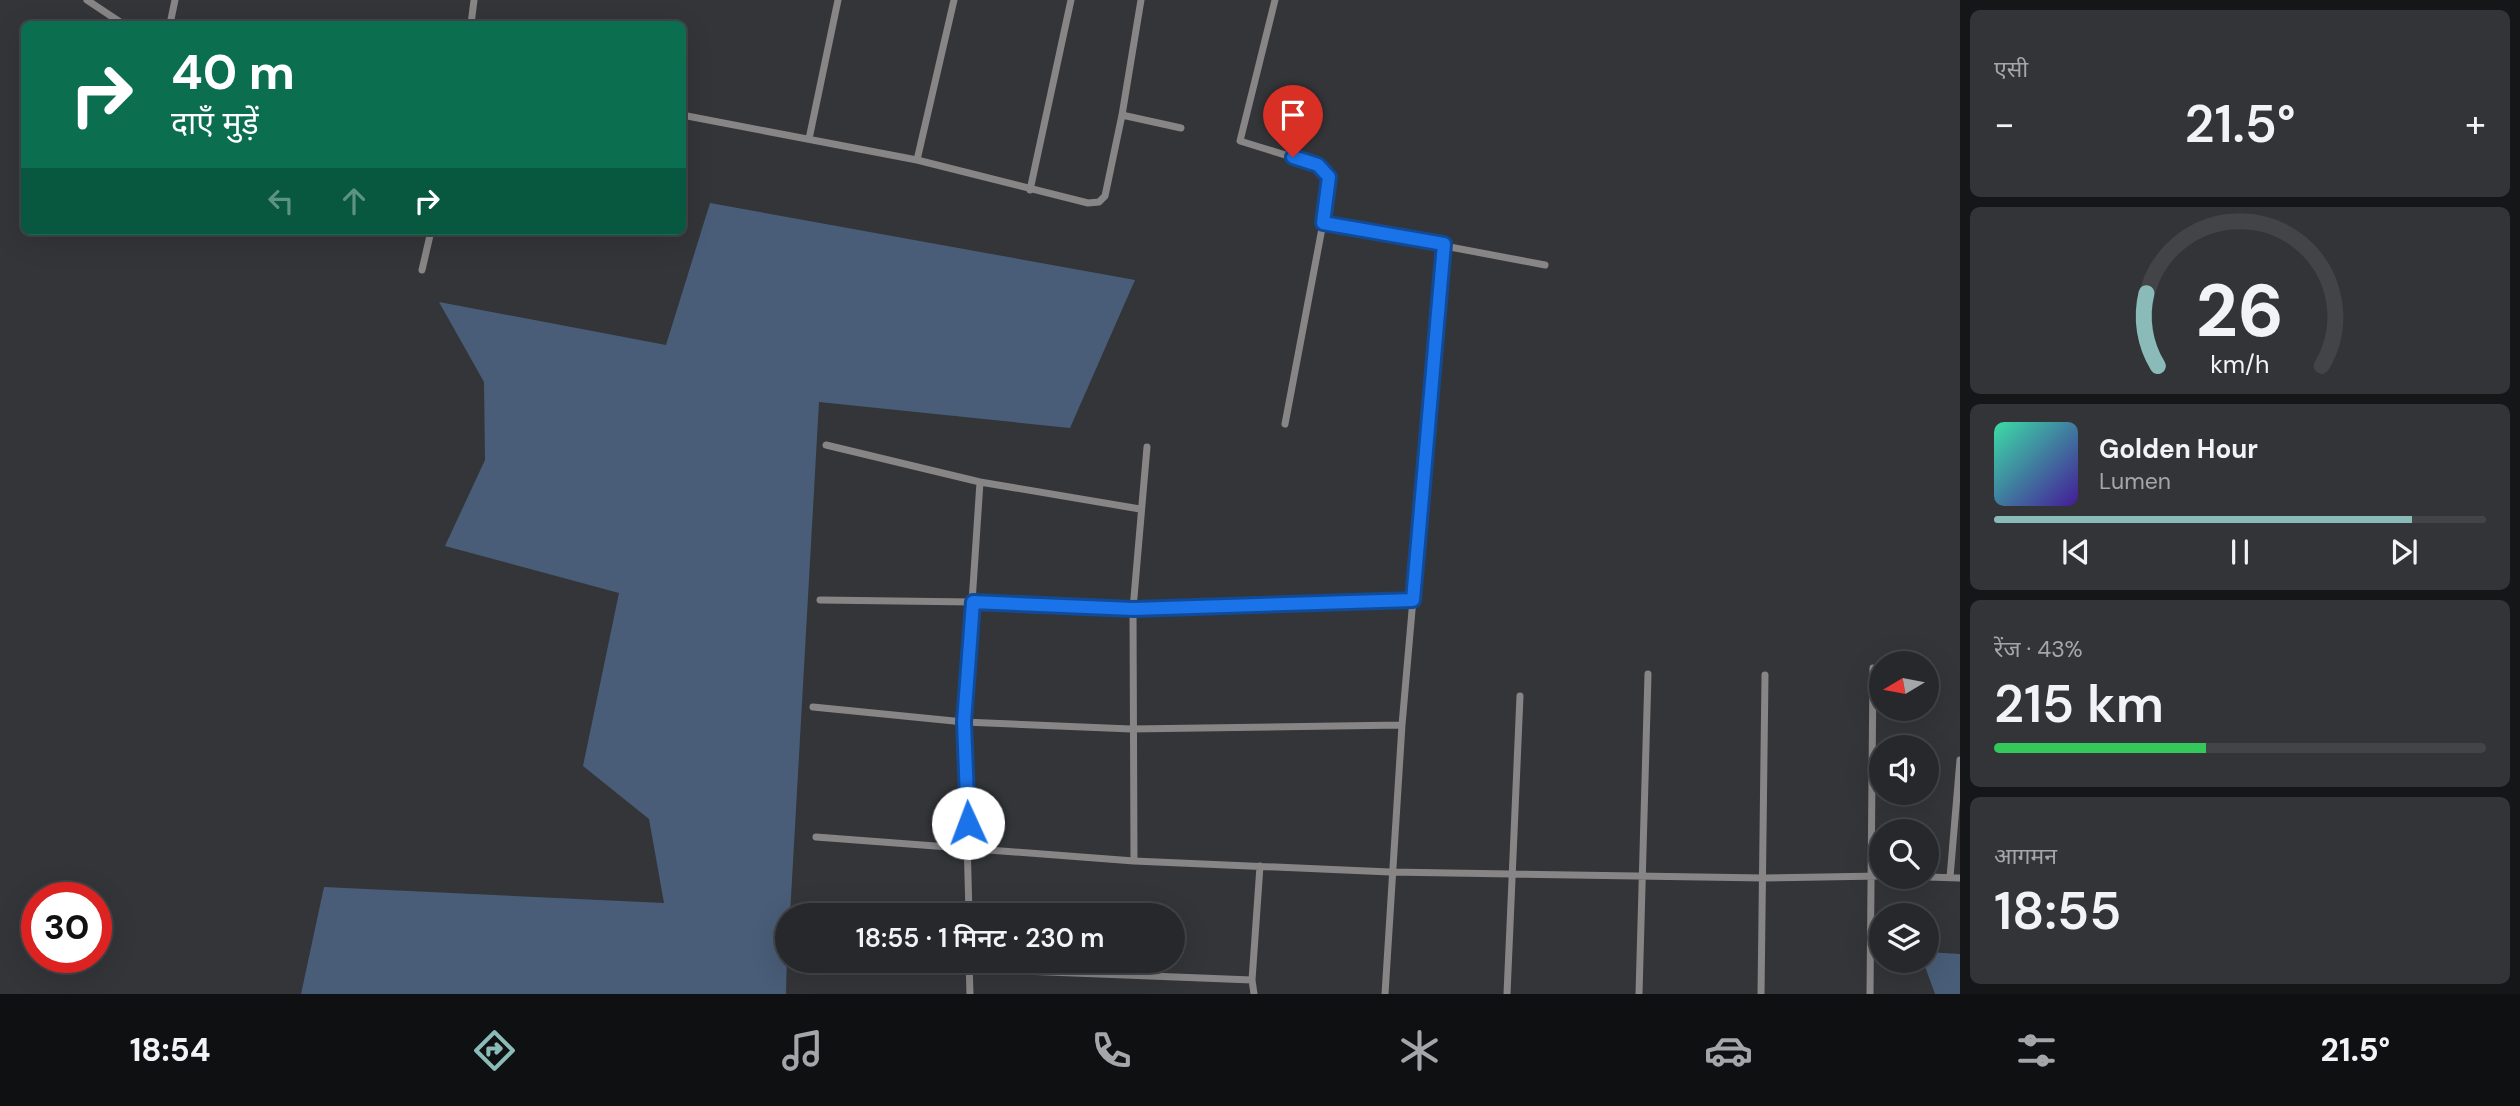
<!DOCTYPE html>
<html lang="hi">
<head>
<meta charset="utf-8">
<style>
  :root { --surface:#26282b; --page:#323437; --text:#f1f3f6; --muted:#a4a6a9; --line:#424447; --accent:#8bbbb9 }
  body { margin:0; font-family:"DM Sans","Noto Sans Devanagari",sans-serif; background:var(--page); color:var(--text); height:100vh; display:flex; flex-direction:column; font-size:26px; white-space:nowrap }
  * { box-sizing:border-box; margin:0 }
  p { font-size:23px; color:var(--muted) }
  .icon { flex:none; width:38px; height:38px; fill:none; stroke:currentColor; stroke-width:2; stroke-linecap:round; stroke-linejoin:round }
  .map { position:relative; flex:1; overflow:hidden }
  .side { display:flex; flex-direction:column; gap:10px; padding:10px; background:#151618; width:560px }
  .side>* { flex:none }
  .top-card { position:absolute; left:21px; top:21px; width:665px; height:214px; border-radius:10px; box-shadow:0 7px 28px #0002,0 0 0 2px var(--line); background:#0b6e4f; color:#fff; overflow:hidden }
  .needle { width:46px; rotate:260deg }
  .fabs { position:absolute; left:1869px; top:651px; display:grid; gap:14px }
  .fabs a { display:grid; place-items:center; width:70px; height:70px; border-radius:50%; background:var(--surface); box-shadow:0 7px 28px #0002,0 0 0 2px var(--line); font-size:35px }
  .speed { position:absolute; left:21px; top:882px; display:flex; gap:14px; font-size:35px; font-weight:700; text-align:center }
  .speed>* { display:grid; place-content:center; width:91px; height:91px; border-radius:50%; background:var(--surface); box-shadow:0 7px 28px #0002,0 0 0 2px var(--line); line-height:1 }
  .speed .limit { border:10px solid #d22; background:#fff; color:#111 }
  .pin { position:absolute; display:grid; place-items:center; width:60px; height:60px; color:#fff; margin:-72px -30px; border-radius:50% 50% 50% 0; rotate:-45deg; box-shadow:0 0 7px #0007 }
  .pin .icon { rotate:45deg }
  .me { position:absolute; width:77px; margin:-38px; rotate:358deg; stroke-linejoin:round; filter:drop-shadow(0 0 5px #0008) }
  .turn { display:flex; align-items:center; gap:24px; height:147px; padding:0 35px; font-size:32px }
  .turn .icon { width:91px; height:91px; stroke-width:2.5 }
  .turn b { display:block; font-size:49px; line-height:60px }
  .lanes { display:flex; align-items:center; height:66px; padding:0 35px; background:#0003; justify-content:center; gap:35px; direction:ltr }
  .lanes .off { opacity:.35 }
  .big { font-size:52px; font-weight:600; line-height:1.1 }
  .side .widget { flex:1; display:flex; flex-direction:column; justify-content:center; gap:10px; min-width:0; padding:0 24px; border-radius:10px; background:var(--page) }
  .side .dial { align-items:center; gap:0 }
  .dial svg { height:182px; overflow:visible; fill:none; stroke:var(--line); stroke-width:7; stroke-linecap:round; text-anchor:middle }
  .dial text { fill:var(--text); stroke:none }
  .song { display:flex; align-items:center; gap:21px }
  .cover { width:84px; height:84px; border-radius:10px; background:linear-gradient(135deg,hsl(160 70% 55%),hsl(260 70% 35%)) }
  .played { height:7px; border-radius:4px; background:linear-gradient(90deg,var(--accent) 85%,var(--line) 85%) }
  .keys { display:flex; justify-content:space-around; direction:ltr }
  .heat { display:flex; justify-content:space-between; align-items:center; font-size:38px; direction:ltr }
  .charge { height:10px; border-radius:5px; background:linear-gradient(90deg,#34c759 43%,var(--line) 0) }
  .trip { position:absolute; left:775px; top:903px; width:410px; height:70px; border-radius:35px; background:var(--surface); box-shadow:0 7px 28px #0002,0 0 0 2px var(--line); font-weight:600; line-height:70px; text-align:center }
  .tabs { display:flex; height:112px; justify-content:space-around; align-items:center; background:#0f1011; color:var(--muted) }
  .tabs .icon { width:49px; height:49px }
  .tabs .on { color:var(--accent) }
  .tabs b { font-size:32px; color:var(--text) }
  main { display:flex; flex:1; min-height:0 }
  .map>svg:first-child { display:block }
</style>
</head>
<body>
<main>
<div class="map">
<svg width="1960" height="994" viewBox="0 0 1960 994">
  <rect width="100%" height="100%" fill="#333539"/>
  <!-- water -->
  <path fill="#495d78" d="M710,203L1135,280L1070,428L819,402L790,915H788L786,994H301L324,887L664,903L649,819L583,766L619,593L445,546L485,460L484,382L439,302L666,345Z
    M1927,952L1960,954V994H1935L1923,961H1927Z"/>
  <g fill="none" stroke-linecap="round" stroke-linejoin="round">
    <!-- minor -->
    <path stroke="#878585" stroke-width="7" d="M87,0L123,24
      M1275,0L1240,141L1318,165L1326,170L1330,186L1285,424
      M170,24L175,0
      M471,24L474,0
      M682,115L917,160L1088,203L1099,202L1105,196L1122,115L1141,0
      M1122,115L1181,128
      M809,139L838,0
      M917,160L954,0
      M1030,190L1071,0
      M1323,223L1545,265
      M422,270L431,231
      M826,445L980,482L1140,509
      M820,600L973,602L1133,609L1413,600
      M813,707L964,722L1131,729L1402,725
      M816,837L1134,861L1390,872L1764,878L1881,876
      M1134,861L1133,609L1147,447
      M1927,877L1960,878
      M1950,877L1960,760
      M969,915L964,722L980,482
      M904,961L969,969L1252,980
      M969,961L970,994
      M1254,994L1252,980L1260,866
      M1385,994L1402,725L1444,244
      M1507,994L1520,696
      M1639,994L1648,674
      M1761,994L1765,675
      M1870,994L1873,668"/>
  </g>
  <g fill="none" stroke-linecap="round" stroke-linejoin="round">
    <!-- route casing -->
    <g stroke="#114b97" stroke-width="18">
      <path id="route" d="M968,823L964,722L973,602L1133,609L1413,600L1444,244L1323,223L1329,177L1318,165L1293,157"/>
    </g>
    <!-- route -->
    <use href="#route" stroke="#1a73e8" stroke-width="12"/>
  </g>
</svg>
<div class="fabs">
<a><svg class="needle" viewBox="-14 -14 28 28"><path d="M0-13l5 13h-10z" fill="#e53935"/><path d="M0 13l5-13h-10z" fill="#a4a6a9"/></svg></a>
<a><svg class="icon" aria-label="sound" viewBox="0 0 24 24"><path d="M4 9h4l5-4v14l-5-4H4zM17 9q2 3 0 6"/></svg></a>
<a><svg class="icon" aria-label="search" viewBox="0 0 24 24"><circle cx="10" cy="10" r="6"/><path d="M15 15l6 6"/></svg></a>
<a><svg class="icon" aria-label="layers" viewBox="0 0 24 24"><path d="M12 4l9 5-9 5-9-5zM3 14l9 5 9-5"/></svg></a>
</div>
<div class="speed"><div class="limit">30</div></div>
<div class="pin" style="left:1293px;top:157px;background:#d93025"><svg class="icon" aria-label="arrive" viewBox="0 0 24 24"><path d="M6 21V4h12l-3 4 3 4H6"/></svg></div>
<svg class="me" style="left:968px;top:823px" viewBox="-20 -20 40 40"><circle r="19" fill="#fff"/><path d="M0-13L10 11 0 6-10 11z" fill="#1a73e8"/></svg>
<div class="trip">18:55 · 1 मिनट · 230 m</div>
<div class="top-card">
<div class="turn"><svg class="icon" aria-label="right" viewBox="0 0 24 24"><path d="M7 20v-9h11M14 6l5 5-5 5"/></svg><div><b>40 m</b>दाएँ मुड़ें</div></div>
<div class="lanes"><svg class="icon off" aria-label="left" viewBox="0 0 24 24"><path d="M17 20v-9H6M10 6l-5 5 5 5"/></svg><svg class="icon off" aria-label="ahead" viewBox="0 0 24 24"><path d="M12 20V5M6 11l6-6 6 6"/></svg><svg class="icon" aria-label="right" viewBox="0 0 24 24"><path d="M7 20v-9h11M14 6l5 5-5 5"/></svg></div>
</div>
</div>
<section class="side">
<div class="widget"><p>एसी</p>
<div class="heat"><a>−</a><b class="big">21.5°</b><a>+</a></div>
</div>
<div class="widget dial"><svg viewBox="0 0 100 80">
<path d="M14 69A42 42 0 1 1 86 69"/>
<path d="M14 69A42 42 0 0 1 9 37" stroke="#8bbbb9"/>
<text x="50" y="56" font-size="32" font-weight="700">26</text>
<text x="50" y="72" font-size="11">km/h</text>
</svg></div>
<div class="widget">
<div class="song"><i class="cover"></i><div><b>Golden Hour</b><p>Lumen</p></div></div>
<div class="played"></div>
<div class="keys"><svg class="icon" aria-label="previous" viewBox="0 0 24 24"><path d="M18 5L8 12l10 7zM5 5v14"/></svg><svg class="icon" aria-label="pause" viewBox="0 0 24 24"><path d="M8 5v14M16 5v14"/></svg><svg class="icon" aria-label="next" viewBox="0 0 24 24"><path d="M6 5l10 7-10 7zM19 5v14"/></svg></div>
</div>
<div class="widget"><p>रेंज · 43%</p><b class="big">215 km</b><div class="charge"></div></div>
<div class="widget"><p>आगमन</p><b class="big">18:55</b></div>
</section>
</main>
<nav class="tabs">
<b>18:54</b>
<svg class="icon on" aria-label="directions" viewBox="0 0 24 24"><path d="M12 3l9 9-9 9-9-9zM9 14v-3h6M13 9l2 2-2 2"/></svg>
<svg class="icon" aria-label="music" viewBox="0 0 24 24"><path d="M9 18V5l10-2v13"/><circle cx="6" cy="18" r="3"/><circle cx="16" cy="16" r="3"/></svg>
<svg class="icon" aria-label="phone" viewBox="0 0 24 24"><path d="M5 4h4l2 5-3 2q2 4 5 5l2-3 5 2v4C11 20 4 13 5 4z"/></svg>
<svg class="icon" aria-label="climate" viewBox="0 0 24 24"><path d="M12 3v18M4 7l16 10M4 17L20 7"/></svg>
<svg class="icon" aria-label="car" viewBox="0 0 24 24"><path d="M5 17H2v-5l4-1 3-4h7l3 4 3 1v5h-3M9 17h6M6 11h13"/><circle cx="7" cy="17" r="2"/><circle cx="17" cy="17" r="2"/></svg>
<svg class="icon" aria-label="filters" viewBox="0 0 24 24"><path d="M4 7h16M4 17h16"/><circle cx="9" cy="7" r="2"/><circle cx="15" cy="17" r="2"/></svg>
<b>21.5°</b>
</nav>
</body>
</html>
